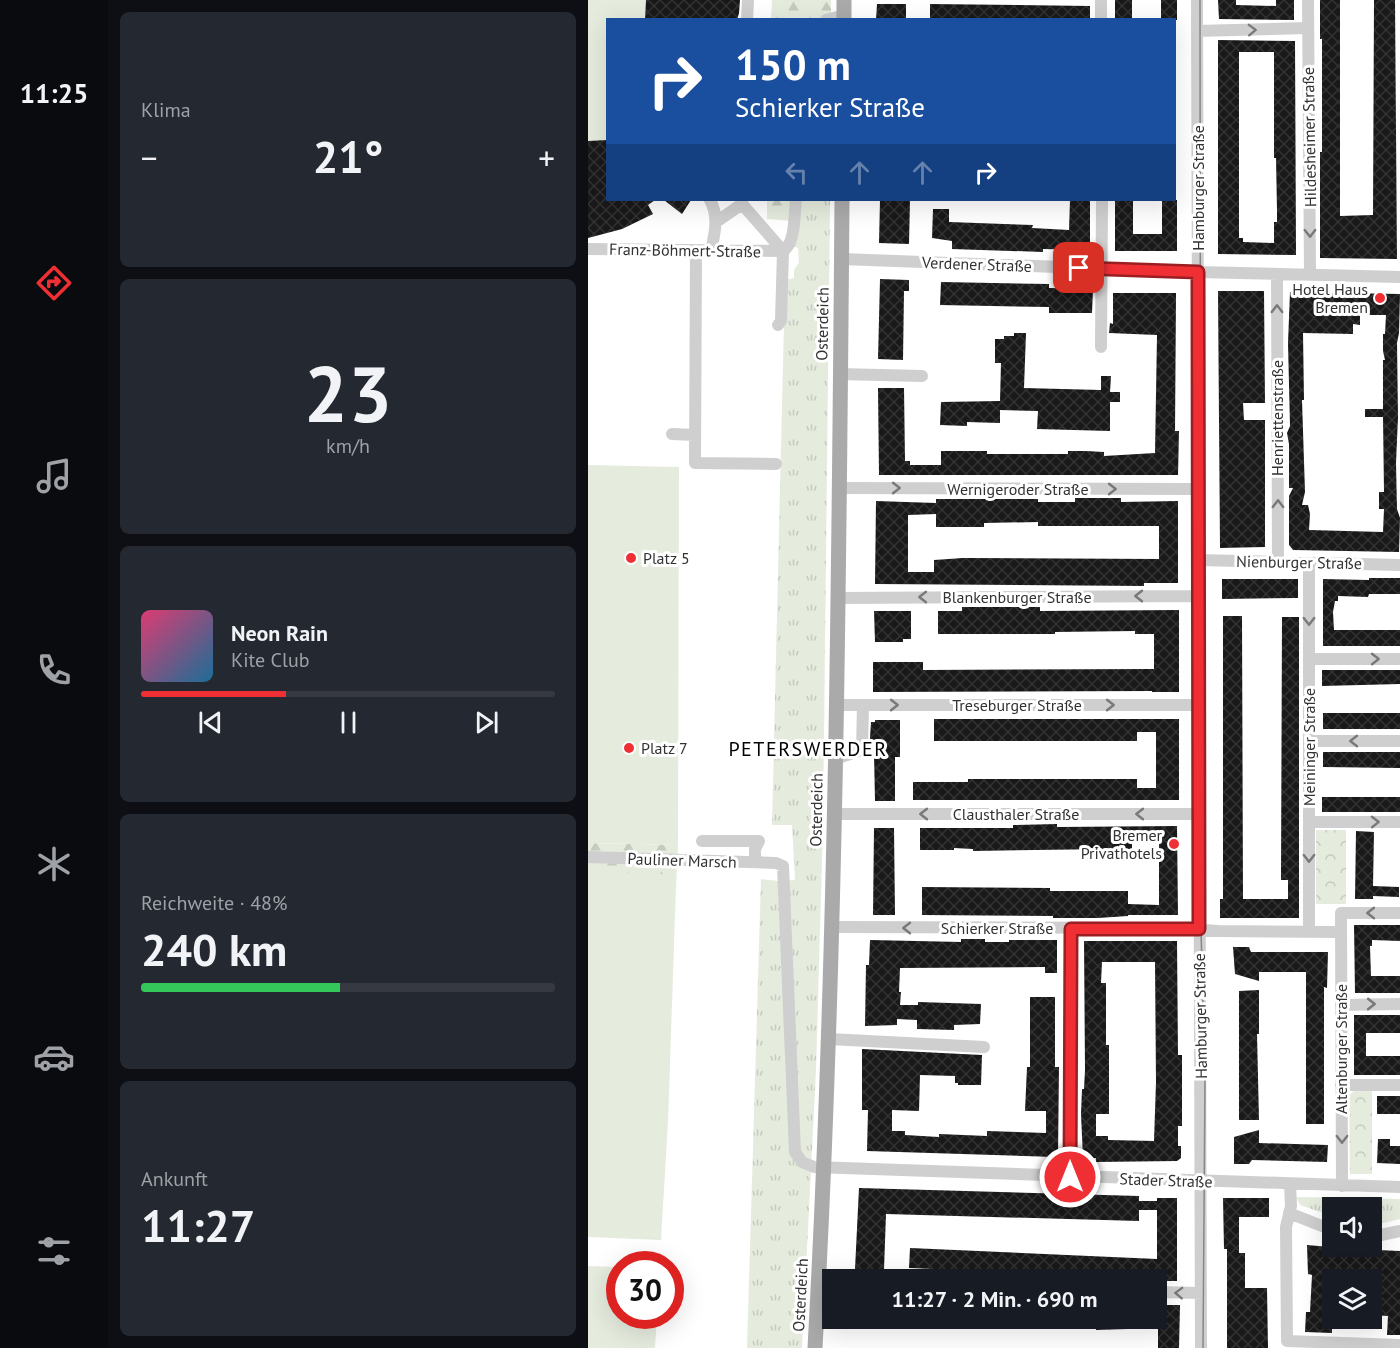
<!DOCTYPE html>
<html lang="de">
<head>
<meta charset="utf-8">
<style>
  :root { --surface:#171b24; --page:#242831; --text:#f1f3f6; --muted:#9ea1a6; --line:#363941; --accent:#ef2f34 }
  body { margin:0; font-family:"PT Sans",sans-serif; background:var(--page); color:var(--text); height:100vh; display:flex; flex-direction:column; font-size:22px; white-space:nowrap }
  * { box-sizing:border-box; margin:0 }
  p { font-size:20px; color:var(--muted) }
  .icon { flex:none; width:33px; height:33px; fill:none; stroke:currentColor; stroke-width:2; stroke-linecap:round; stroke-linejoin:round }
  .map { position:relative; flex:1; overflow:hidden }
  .sheet { display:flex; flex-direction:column; gap:12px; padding:12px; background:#0d0f14; width:480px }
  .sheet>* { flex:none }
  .hud { position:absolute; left:18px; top:18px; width:570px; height:183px; border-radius:0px; box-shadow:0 6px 24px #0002; background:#1a4fa0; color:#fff; overflow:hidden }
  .buttons { position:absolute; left:734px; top:1197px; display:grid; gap:12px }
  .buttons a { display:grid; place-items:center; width:60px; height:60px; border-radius:0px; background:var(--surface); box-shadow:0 6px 24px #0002; font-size:30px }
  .speed { position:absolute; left:18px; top:1251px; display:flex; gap:12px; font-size:30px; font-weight:700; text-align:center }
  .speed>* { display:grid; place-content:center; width:78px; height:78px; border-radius:50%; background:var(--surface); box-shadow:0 6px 24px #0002; line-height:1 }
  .speed .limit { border:9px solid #d22; background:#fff; color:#111 }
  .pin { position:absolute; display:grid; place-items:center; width:51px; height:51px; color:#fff; margin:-26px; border-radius:12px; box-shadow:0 3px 9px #0006 }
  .me { position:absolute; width:66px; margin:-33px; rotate:0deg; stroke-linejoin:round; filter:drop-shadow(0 0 4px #0008) }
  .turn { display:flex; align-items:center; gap:21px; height:126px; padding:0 30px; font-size:27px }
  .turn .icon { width:78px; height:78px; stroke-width:2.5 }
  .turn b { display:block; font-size:42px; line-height:51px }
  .lanes { display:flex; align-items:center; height:57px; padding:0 30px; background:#0003; justify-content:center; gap:30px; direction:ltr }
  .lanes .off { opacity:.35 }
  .big { font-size:45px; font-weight:800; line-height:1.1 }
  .sheet .card { flex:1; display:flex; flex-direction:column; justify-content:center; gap:9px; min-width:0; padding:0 21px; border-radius:9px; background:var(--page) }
  .sheet .dial { align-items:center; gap:0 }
  .dial b { font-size:78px; line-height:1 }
  .song { display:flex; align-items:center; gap:18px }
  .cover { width:72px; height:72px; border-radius:9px; background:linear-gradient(135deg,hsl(340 70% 55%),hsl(200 70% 35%)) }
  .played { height:6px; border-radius:3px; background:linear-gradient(90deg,var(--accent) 35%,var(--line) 35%) }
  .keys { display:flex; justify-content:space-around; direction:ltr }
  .heat { display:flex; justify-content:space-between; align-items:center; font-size:33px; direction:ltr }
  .charge { height:9px; border-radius:4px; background:linear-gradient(90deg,#34c759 48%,var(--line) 0) }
  .trip { position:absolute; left:234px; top:1269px; width:345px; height:60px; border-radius:0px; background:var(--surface); box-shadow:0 6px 24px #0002; font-weight:800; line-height:60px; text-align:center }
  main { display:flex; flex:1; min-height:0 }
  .tab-bar { display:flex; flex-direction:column; width:108px; justify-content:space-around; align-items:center; background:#090b0e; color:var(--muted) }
  .tab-bar .icon { width:42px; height:42px }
  .tab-bar .active { color:var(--accent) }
  .tab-bar b { font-size:27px; color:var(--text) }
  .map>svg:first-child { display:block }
</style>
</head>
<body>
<main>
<nav class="tab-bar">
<b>11:25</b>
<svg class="icon active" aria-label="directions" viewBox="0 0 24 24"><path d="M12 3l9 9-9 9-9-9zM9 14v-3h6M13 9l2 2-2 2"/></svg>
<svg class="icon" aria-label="music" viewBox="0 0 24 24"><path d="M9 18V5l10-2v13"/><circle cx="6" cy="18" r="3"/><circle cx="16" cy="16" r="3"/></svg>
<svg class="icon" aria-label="phone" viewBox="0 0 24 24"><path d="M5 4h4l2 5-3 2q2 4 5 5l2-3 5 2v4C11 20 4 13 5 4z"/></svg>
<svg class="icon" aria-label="climate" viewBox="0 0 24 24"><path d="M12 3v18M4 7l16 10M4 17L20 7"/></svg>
<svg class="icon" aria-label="car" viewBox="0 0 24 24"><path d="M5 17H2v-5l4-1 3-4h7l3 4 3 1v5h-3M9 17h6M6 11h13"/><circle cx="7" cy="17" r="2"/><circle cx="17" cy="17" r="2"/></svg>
<svg class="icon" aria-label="filters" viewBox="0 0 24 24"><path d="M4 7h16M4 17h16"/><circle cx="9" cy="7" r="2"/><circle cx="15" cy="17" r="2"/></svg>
</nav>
<section class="sheet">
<div class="card"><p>Klima</p>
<div class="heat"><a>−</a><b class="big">21°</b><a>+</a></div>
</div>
<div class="card dial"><b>23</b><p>km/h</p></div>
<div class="card">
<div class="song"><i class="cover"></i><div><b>Neon Rain</b><p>Kite Club</p></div></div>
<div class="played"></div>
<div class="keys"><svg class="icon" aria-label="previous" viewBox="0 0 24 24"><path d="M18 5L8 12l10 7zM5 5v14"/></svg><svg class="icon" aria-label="pause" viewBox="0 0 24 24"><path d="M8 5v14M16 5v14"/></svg><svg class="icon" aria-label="next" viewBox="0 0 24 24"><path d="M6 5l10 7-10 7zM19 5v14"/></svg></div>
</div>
<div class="card"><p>Reichweite · 48%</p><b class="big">240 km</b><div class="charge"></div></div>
<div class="card"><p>Ankunft</p><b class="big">11:27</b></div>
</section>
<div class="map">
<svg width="812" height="1348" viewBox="0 0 812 1348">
  <defs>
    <pattern id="grass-tufts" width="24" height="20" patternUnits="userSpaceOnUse" patternTransform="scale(1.5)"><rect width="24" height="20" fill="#e5ecde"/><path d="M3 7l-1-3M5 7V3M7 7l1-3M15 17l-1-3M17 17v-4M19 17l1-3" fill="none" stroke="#c5cbbf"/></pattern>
    <pattern id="forest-firs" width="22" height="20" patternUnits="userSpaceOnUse" patternTransform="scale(1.5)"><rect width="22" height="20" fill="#e5ecde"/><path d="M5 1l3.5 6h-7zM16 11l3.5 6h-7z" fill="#c5cbbf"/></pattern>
    <pattern id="park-crowns" width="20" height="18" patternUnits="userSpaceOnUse" patternTransform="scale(1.5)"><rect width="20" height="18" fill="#e5ecde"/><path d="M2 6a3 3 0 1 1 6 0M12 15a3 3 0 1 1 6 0" fill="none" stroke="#c5cbbf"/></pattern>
    <pattern id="building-cross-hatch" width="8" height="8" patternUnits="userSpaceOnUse" patternTransform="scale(1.5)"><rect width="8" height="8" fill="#191919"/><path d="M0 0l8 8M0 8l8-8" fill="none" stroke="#323232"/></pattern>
  </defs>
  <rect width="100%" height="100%" fill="#fff"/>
  <!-- grass -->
  <path fill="url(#grass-tufts)" d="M214,200H242L235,825L228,1070L214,1348H159L173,879L189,881L207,880L204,825H184L197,280L206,278V270L211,263L210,248L207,247Z
    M708,1197L812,1199V1219L783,1226V1208H744V1216L712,1205Z"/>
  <!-- forest -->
  <path fill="url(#forest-firs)" d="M184,0H243V19L183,20Z
    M179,200H214L207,247H200L205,221L179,219Z
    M0,843L90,845L88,887L0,884Z"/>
  <!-- park -->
  <path fill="url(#park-crowns)" d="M728,830H758V904H728Z
    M766,1091H784V1174H762L761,1095Z"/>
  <!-- garden -->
  <path fill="#e5ecde" d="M0,0H150L151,12L149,19L20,20V200H67L60,205L65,214L34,229L0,238Z
    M0,465L91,467L90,845L0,843Z
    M0,871L76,874L88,887L80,1122L73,1240L0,1237Z
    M0,1266L31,1267L32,1316H69L67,1348H0Z"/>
  <!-- building -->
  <path fill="url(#building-cross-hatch)" fill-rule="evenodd" d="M58,0H152L151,13L149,20H57Z
    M527,0H544V20H527Z
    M573,0H589V20H573Z
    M630,0H648V5L688,6V0H706V20L631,19Z
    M732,0H752V216L785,215L786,0H807L809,259L732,258V152H734V39H732Z
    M289,4H318V20H288Z
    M342,4L502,6V20H342Z
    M630,40L707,41L708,255L630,254ZM651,52H686V158H688L689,211V222H686V243L655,242V238H651Z
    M20,140V200H67L60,205L65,214L34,229L0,238V141Z
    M76,200H103L94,214Z
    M292,200H322L321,244L291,243Z
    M482,200H502V250L455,249V252L364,249V241L344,238L345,209H361V222L445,225L444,228L481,230Z
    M527,200H545V234H574V200H589V251H527Z
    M292,279L321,280V291H316L315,360L290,359Z
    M353,282L461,284V288L505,289L504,313H461V307L352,305Z
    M630,291H676L677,403H655L656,420H677V547L632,548Z
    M702,292L812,294L811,333L809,343L810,417L808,463L809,509L812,518L811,552L705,550L701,545V496L705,488H701V444L699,433L702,426L700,343ZM772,315H798L797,334H795V351L797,360H795V409H777V417H795L796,492H791V509H796L795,532L721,530L722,514L720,505H714L717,492L714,400H716L715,333L765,334V324L772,325Z
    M525,293H588L587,431H591L590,475H291L290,388H316L317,461H322V465H353V451H399V454H480V451H498L516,452V456L567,453L569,335L521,333L522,323L525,324Z
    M426,333H438L436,388L513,390V376H523L522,392H532V402H522V431L449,429L450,411L412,410V423L379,422V426L352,425L353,402L412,401L413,363H407V339H416V336H426Z
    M487,498H533V502L590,501V583H556V586L287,584L288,501L348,503V499H450V502H487ZM348,514V527H396V523L450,522V526H571V559L375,558L346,560V572H320V515Z
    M781,578H812V594H781L780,597L750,596V601H747L745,612L746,630H812V646H735V579L781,580Z
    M634,579H710V598L634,599Z
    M374,607H452V611L591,610V692H564V691L285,692V662H335V670L566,669V634H547V631L467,632V634H350V611H374Z
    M286,611H323V639H315V642H287Z
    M635,616H654L655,899H700V880H693L694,617H711V918H632V899H635Z
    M734,670H812V684L734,686Z
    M735,713H812V729H735Z
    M346,719H591V800H325V782H380V779H549V788H568V732H549V741H346Z
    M287,720H312V757H307V801H287L286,754H281L283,722H287Z
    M735,752H812V768L735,767Z
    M734,797H812V812H734Z
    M469,824V827L589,826L590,915H540V916L510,918H465V916L334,915V887L462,888V891H540V904L571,905V839H544V849H534V860H522V849L385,851V849L366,848V850H332V828H425V825Z
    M286,828H306L307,915H285Z
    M768,831L786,832L785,886L811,887V897L785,896V899H767Z
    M766,925H812V941L784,940V946H782L783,976H812V993H767Z
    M373,939H397V942H421V940H469V973H457V967L312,968L311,992H313L312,1005H330V1002L393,1004L392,1024L366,1025V1030L329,1029V1020L309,1019V1025L277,1026L278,965H281L282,940L373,942Z
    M496,941H589L590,1055H594V1126H590V1146H593V1158L589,1161L508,1162V1158H495L493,1114L494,1089H496L497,1070ZM514,962H567L568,1082L566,1141L520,1140V1136H508V1114H521V1045H518V983H513Z
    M645,947H661L663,952H740L739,988L736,987V1124H718V972H671V981L647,974Z
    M671,990V1034H669L671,1120H651V991Z
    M442,997H467V1067H471L470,1154L467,1157L279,1151L280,1110H274V1049L394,1055L393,1085H370V1083H367V1076L332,1075L331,1111L304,1110V1131H317V1135L351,1137V1134L399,1136V1131L458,1133V1111H437L439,1067H442Z
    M766,1015H812V1033H778V1056H812V1075H766Z
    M789,1096H812V1114H789Z
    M671,1130V1143L740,1145L739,1162L664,1160L661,1164H646V1137Z
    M790,1139H802V1146H812V1164L789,1163Z
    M271,1188L551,1196V1201H569V1198H589V1281H568V1280H561V1278L321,1268L322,1248L569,1259V1210H551V1221L298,1214L296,1270L277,1272V1269H267Z
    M635,1198H681V1217H651V1253H657V1288H679L680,1348H639V1249H636Z
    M719,1245L765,1249V1246H790L789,1250L812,1251V1335H799L800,1316L783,1315V1280H744V1333L717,1332L718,1312H722L724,1275L720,1274Z
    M571,1305H592L591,1348H570V1328L508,1330V1318H571Z"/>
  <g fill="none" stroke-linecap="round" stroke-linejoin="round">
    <!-- minor -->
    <path stroke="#cfcfcf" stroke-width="12" d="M513,0V20
      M609,0L613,1348
      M720,0L722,275
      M159,20L160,0
      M238,20L256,15
      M609,31L720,28
      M122,200C131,216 127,233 123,251
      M154,200V204L195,251L193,321L190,325
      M128,222L154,204
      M0,249L195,251C208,243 206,214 208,200
      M108,251L107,463L188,464
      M253,259L610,272L812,277
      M689,274L690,562
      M513,347L514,200
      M251,374L334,376
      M84,434L107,435
      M250,488L610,489
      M610,560L812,565
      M721,563V932
      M249,598L610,596
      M721,659H812
      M248,705H610
      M721,741H812
      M247,759L274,750L275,705
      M246,814H610
      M721,822H812
      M114,841H171L167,849V862
      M0,857L188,863L195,866L207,1152L214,1162L226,1167L812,1187
      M244,927L589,928L630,931L753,932
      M753,1005L812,1004
      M241,1039L396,1047
      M753,1085H812
      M482,1177L483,929
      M702,1184L703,1206L698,1227L699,1341L812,1345
      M754,1186L753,913H812
      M701,1213L744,1230
      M783,1237L812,1231
      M231,1281H244
      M568,1292L613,1293"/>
    <!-- major -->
    <path stroke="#aaa" stroke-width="15" d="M256,20V0
      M227,1348C248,966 251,582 254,200"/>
    <!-- tram -->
    <path stroke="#878787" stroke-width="1.5" d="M612,0L613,930L617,1078L615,1348"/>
  </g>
  <!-- one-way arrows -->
  <defs><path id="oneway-chevron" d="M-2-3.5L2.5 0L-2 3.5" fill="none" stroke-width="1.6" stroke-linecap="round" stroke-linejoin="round" transform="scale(1.5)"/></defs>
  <g stroke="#797979">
    <use href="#oneway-chevron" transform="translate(664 30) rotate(-2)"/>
    <use href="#oneway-chevron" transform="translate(722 233) rotate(89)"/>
    <use href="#oneway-chevron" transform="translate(689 309) rotate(-90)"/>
    <use href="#oneway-chevron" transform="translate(308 488)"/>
    <use href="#oneway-chevron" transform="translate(524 489)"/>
    <use href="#oneway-chevron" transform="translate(690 504) rotate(-90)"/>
    <use href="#oneway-chevron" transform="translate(551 596) rotate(180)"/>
    <use href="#oneway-chevron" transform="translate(335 597) rotate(180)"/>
    <use href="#oneway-chevron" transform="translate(721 621) rotate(90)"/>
    <use href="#oneway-chevron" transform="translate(787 659)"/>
    <use href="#oneway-chevron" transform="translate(306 705)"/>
    <use href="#oneway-chevron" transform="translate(522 705)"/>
    <use href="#oneway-chevron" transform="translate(766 741) rotate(180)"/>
    <use href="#oneway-chevron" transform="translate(336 814) rotate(180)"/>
    <use href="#oneway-chevron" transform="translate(552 814) rotate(180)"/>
    <use href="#oneway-chevron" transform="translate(787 822) rotate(-1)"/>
    <use href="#oneway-chevron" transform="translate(721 858) rotate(90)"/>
    <use href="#oneway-chevron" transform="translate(783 913) rotate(180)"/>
    <use href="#oneway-chevron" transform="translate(319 928) rotate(-180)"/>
    <use href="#oneway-chevron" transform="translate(783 1004)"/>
    <use href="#oneway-chevron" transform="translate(754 1139) rotate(90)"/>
    <use href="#oneway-chevron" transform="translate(591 1293) rotate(-178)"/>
  </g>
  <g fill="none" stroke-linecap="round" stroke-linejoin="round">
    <!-- route casing -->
    <g stroke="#9b1f22" stroke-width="15">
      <path id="route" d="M482,1177L483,929H611L610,272L491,268"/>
    </g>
    <!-- route -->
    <use href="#route" stroke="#ef2f34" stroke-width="10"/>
  </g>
  <!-- markers -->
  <g fill="#ef2f34" stroke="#fff" stroke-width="2">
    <circle cx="792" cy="298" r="6"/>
    <circle cx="43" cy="558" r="6"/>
    <circle cx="41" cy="748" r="6"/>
    <circle cx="586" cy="844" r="6"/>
  </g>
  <g text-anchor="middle" stroke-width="6" stroke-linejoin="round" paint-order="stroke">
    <!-- street labels -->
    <g font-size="16" fill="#323232" stroke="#fff">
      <text transform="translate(721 137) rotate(-91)" y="6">Hildesheimer Straße</text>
      <text transform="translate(610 188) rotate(-90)" y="6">Hamburger Straße</text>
      <text transform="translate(97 250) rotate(1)" y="6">Franz-Böhmert-Straße</text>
      <text transform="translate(389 264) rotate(2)" y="6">Verdener Straße</text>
      <text transform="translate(234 324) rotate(-89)" y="6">Osterdeich</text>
      <text transform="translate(689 418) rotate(-90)" y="6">Henriettenstraße</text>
      <text x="430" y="495">Wernigeroder Straße</text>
      <text transform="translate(711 562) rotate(1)" y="6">Nienburger Straße</text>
      <text x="429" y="603">Blankenburger Straße</text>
      <text x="429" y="711">Treseburger Straße</text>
      <text transform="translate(721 747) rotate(-90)" y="6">Meininger Straße</text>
      <text transform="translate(228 810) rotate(-89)" y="6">Osterdeich</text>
      <text x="428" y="820">Clausthaler Straße</text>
      <text transform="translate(94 860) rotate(2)" y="6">Pauliner Marsch</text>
      <text x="409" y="934">Schierker Straße</text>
      <text transform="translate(612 1016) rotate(-91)" y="6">Hamburger Straße</text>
      <text transform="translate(753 1049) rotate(-90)" y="6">Altenburger Straße</text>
      <text transform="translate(578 1180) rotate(2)" y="6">Stader Straße</text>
      <text transform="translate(212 1295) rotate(-87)" y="6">Osterdeich</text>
    </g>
    <!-- poi labels -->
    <g font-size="16" fill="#323232" stroke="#fff" text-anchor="end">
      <text x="780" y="295">Hotel Haus<tspan x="780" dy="18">Bremen</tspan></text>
      <text x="55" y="564" text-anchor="start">Platz 5</text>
      <text x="53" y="754" text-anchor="start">Platz 7</text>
      <text x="574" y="841">Bremer<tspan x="574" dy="18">Privathotels</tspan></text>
    </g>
    <!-- quarter labels -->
    <g font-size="20" letter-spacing="1.5" fill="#000" stroke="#fff">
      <text x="220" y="756">PETERSWERDER</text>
    </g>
  </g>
</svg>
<div class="buttons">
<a><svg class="icon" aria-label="sound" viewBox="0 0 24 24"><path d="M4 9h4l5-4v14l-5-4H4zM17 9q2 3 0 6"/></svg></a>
<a><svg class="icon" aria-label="layers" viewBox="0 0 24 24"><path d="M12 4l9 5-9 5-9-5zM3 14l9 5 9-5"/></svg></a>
</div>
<div class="speed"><div class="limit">30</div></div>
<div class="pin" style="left:491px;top:268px;background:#d93025"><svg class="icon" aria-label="arrive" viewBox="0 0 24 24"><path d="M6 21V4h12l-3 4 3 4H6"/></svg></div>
<svg class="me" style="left:482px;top:1177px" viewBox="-20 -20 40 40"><circle r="17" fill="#ef2f34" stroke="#fff" stroke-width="3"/><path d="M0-11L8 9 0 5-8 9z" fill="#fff"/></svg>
<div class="trip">11:27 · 2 Min. · 690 m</div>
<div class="hud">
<div class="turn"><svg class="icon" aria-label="right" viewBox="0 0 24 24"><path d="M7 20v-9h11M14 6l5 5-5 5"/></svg><div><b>150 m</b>Schierker Straße</div></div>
<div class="lanes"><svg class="icon off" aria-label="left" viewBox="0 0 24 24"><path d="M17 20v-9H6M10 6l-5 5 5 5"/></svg><svg class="icon off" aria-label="ahead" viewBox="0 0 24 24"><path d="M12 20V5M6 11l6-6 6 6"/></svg><svg class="icon off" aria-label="ahead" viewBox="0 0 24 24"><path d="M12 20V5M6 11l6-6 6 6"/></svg><svg class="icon" aria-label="right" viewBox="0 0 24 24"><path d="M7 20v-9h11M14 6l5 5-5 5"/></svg></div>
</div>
</div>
</main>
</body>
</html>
